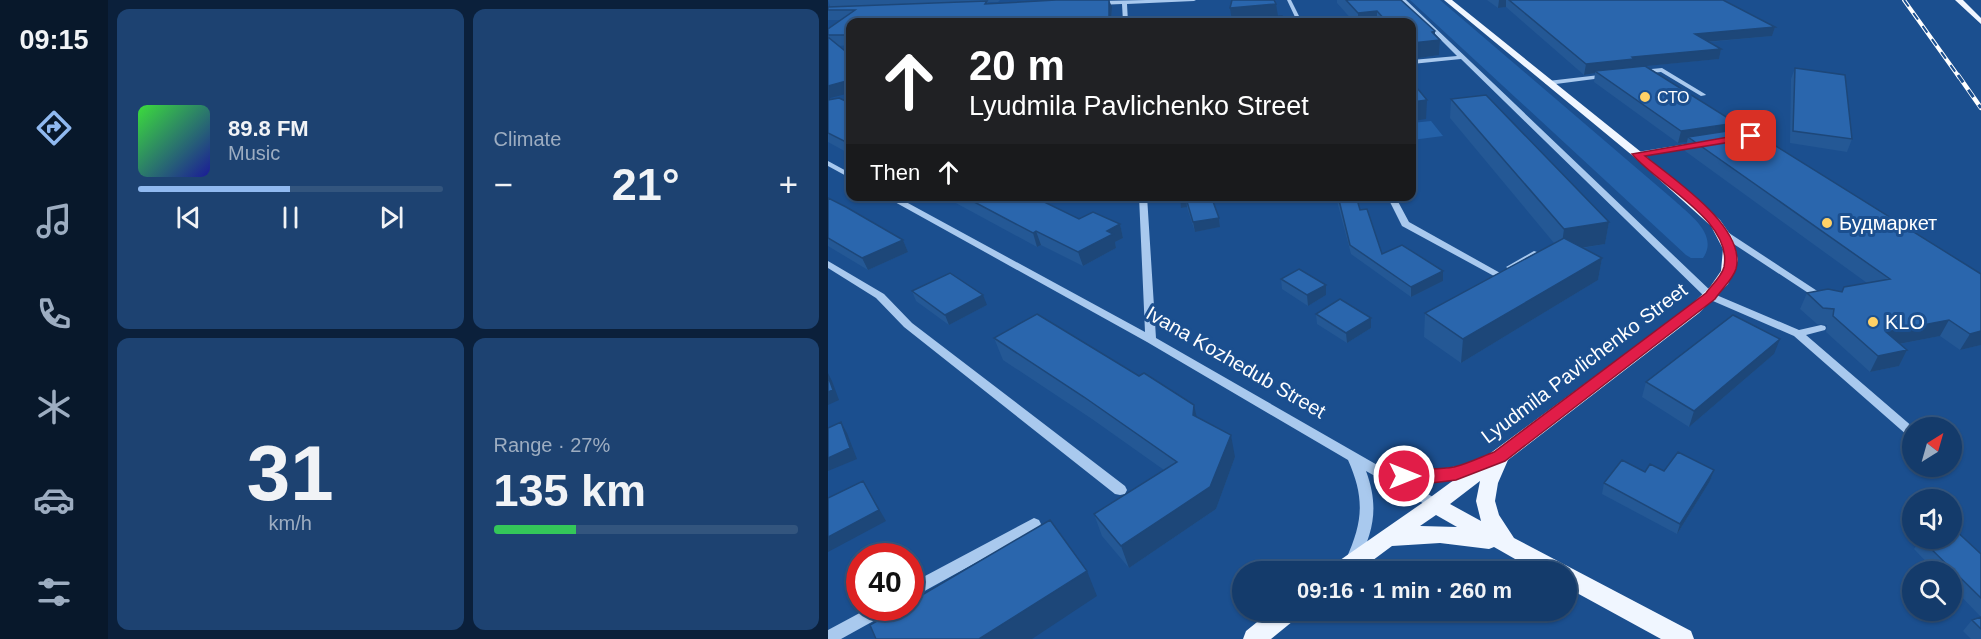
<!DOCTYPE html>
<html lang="en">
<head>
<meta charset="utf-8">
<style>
  :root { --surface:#143b6b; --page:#1d4271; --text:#f1f3f6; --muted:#9dadc1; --line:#33557e; --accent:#90b9f0 }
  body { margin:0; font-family:Arial,sans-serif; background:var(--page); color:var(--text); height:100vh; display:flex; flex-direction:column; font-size:22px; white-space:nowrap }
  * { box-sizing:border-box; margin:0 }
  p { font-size:20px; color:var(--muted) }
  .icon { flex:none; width:33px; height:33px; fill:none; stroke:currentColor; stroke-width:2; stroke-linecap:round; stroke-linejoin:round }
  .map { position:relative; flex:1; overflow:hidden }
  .drawer { display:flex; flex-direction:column; gap:9px; padding:9px; background:#0b203b; width:720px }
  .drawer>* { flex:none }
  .banner { position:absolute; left:18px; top:18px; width:570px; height:183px; border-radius:12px; box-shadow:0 2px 4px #0004,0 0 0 2px var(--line); background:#202124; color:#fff; overflow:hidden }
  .needle { width:39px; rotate:37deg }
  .buttons { position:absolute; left:1074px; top:417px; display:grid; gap:12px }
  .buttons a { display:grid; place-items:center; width:60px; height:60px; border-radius:50%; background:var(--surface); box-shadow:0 2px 4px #0004,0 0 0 2px var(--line); font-size:30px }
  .speed { position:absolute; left:18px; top:543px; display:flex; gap:12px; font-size:30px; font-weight:700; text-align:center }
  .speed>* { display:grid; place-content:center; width:78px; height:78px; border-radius:50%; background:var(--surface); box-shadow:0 2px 4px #0004,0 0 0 2px var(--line); line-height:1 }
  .speed .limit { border:9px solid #d22; background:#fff; color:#111 }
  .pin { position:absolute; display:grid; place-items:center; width:51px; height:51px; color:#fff; margin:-26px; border-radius:12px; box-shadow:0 3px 9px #0006 }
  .me { position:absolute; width:66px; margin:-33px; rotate:90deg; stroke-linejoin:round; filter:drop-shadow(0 0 4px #0008) }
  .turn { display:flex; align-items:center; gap:21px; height:126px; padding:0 24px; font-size:27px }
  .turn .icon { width:78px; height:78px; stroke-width:2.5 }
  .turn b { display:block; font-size:42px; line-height:51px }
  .then { display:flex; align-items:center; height:57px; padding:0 24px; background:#0003; gap:12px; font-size:22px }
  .big { font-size:45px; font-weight:700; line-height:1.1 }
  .drawer .widget { flex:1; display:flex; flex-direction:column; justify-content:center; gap:9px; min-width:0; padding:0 21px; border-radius:12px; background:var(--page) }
  .drawer .dial { align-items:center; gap:0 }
  .dial b { font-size:78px; line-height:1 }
  .song { display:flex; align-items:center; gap:18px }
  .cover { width:72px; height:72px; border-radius:9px; background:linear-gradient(135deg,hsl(120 70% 55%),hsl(240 70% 35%)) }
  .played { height:6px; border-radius:3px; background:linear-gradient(90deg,var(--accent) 50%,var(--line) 50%) }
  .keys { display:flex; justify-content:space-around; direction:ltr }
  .heat { display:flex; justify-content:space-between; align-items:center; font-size:33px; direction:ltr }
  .charge { height:9px; border-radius:4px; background:linear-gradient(90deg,#34c759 27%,var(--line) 0) }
  .drawer .tiles { flex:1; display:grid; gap:9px; grid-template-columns:repeat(2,1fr) }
  .trip { position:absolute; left:404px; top:561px; width:345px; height:60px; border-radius:30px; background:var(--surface); box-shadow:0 2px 4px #0004,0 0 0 2px var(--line); font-weight:700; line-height:60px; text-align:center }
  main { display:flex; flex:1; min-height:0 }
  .dock { display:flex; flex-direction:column; width:108px; justify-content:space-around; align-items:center; background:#08182b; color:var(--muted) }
  .dock .icon { width:42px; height:42px }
  .dock .active { color:var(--accent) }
  .dock b { font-size:27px; color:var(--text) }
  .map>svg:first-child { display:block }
</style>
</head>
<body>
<main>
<nav class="dock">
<b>09:15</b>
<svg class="icon active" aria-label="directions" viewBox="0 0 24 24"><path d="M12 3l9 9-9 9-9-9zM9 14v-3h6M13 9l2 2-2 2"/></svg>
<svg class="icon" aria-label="music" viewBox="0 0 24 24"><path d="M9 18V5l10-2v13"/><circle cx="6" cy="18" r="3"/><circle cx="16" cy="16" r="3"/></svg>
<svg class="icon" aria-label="phone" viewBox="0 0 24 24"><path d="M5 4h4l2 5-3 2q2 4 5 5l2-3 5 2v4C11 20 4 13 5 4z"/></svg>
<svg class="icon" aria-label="climate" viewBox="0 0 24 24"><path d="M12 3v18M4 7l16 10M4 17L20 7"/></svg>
<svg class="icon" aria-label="car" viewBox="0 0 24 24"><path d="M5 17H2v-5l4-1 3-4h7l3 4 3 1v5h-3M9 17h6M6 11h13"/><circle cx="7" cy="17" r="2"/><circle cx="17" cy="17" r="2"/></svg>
<svg class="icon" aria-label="filters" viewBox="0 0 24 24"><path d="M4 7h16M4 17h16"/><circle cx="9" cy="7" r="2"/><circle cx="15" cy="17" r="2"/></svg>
</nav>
<section class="drawer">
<div class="tiles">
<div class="widget">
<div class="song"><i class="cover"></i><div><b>89.8 FM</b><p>Music</p></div></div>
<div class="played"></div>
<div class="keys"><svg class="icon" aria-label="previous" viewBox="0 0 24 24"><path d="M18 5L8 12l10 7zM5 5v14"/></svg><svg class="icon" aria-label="pause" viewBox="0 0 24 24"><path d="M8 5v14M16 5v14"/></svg><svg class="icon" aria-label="next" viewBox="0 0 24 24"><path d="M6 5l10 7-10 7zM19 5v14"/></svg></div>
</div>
<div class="widget"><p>Climate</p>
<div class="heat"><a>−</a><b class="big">21°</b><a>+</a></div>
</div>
<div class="widget dial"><b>31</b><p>km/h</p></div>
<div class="widget"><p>Range · 27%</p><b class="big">135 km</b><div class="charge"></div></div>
</div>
</section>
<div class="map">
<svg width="1153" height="639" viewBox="0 0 1153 639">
  <rect width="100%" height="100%" fill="#1b4f8f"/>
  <!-- green -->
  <path fill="#2461a8" d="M582,0H612L847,201C862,215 891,235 875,258H863L858,255Z
    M603,121L615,136L584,140V123Z"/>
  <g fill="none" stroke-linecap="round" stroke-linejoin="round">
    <!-- minor -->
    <path fill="#a9c9ee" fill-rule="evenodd" d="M318,0H368L366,1L299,4L300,22H295L294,4L270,5L267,3L270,1Z
      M459,0H463L474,22H470L468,20L414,22L417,20L467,17Z
      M573,0H578L886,294L971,330L993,325L997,326L998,328L997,330L978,335L1086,428L1084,437L1080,436L966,336L878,298L633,59L584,64V60L629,56Z
      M834,68L877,94L878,95L873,96L833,72L813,74L810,72L813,70Z
      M780,74L783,76L782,77L720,85L717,83L720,81Z
      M871,142L875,144L874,146L809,156L805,154L809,152Z
      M0,161L22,173V178L0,166Z
      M56,196H67L317,332L311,196H319L328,338L558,470H607L630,466L654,458L659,460L660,463L659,466L619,478L577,481L612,501L614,505L612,509L607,510L538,471C551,506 546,530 530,563L525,565L520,563L518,559C535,522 537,498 520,460L319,342Z
      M559,196H567L581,222L674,274L672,276H666L574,226Z
      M898,232L901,233L1003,300L1002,302H994L895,237L893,235Z
      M706,251L709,252L711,254L709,256L686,269L683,270L678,267Z
      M0,261L56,294L84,323L297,486L299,490L297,494L292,495L287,494L76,327L48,298L0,268Z
      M206,518L211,520L213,524L211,528L82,599V584Z
      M41,608H63L60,613L13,639H0V630Z"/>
    <!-- major -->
    <path fill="#f0f6ff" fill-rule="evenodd" d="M616,0H624L813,152L892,220L904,237L910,260L900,284L871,313L680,460L670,483L667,501L671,515L686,538L863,631L866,639H833L738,587V572H710L666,547L661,549L612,543L564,546L529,572H502L505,565L600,499L861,307L882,287L893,271L895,249L883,226L805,156ZM652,481L648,501L653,521L622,504ZM608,515L629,527L592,526Z
      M1127,0H1135L1153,18V24Z
      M444,610H473L470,617L443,639H415L418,631Z"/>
    <!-- rail-far1 casing -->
    <g stroke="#fff" stroke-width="4">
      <path id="rail-far1" d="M1076,0L1131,77"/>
    </g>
    <!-- rail casing -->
    <g stroke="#fff" stroke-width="4.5">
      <path id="rail" d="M1130,75L1153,108"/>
    </g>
    <!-- rail-far1 -->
    <use href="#rail-far1" stroke="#1b4f8f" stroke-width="2" stroke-dasharray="8" stroke-linecap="butt"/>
    <!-- rail -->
    <use href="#rail" stroke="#1b4f8f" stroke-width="3" stroke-dasharray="9" stroke-linecap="butt"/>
  </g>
  <!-- wall -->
  <path fill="#245895" d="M0,0H172L170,2H159L160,3L284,7L283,22H22V45L10,46L2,98L3,100L22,103V154L0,142V29L13,20H0V7L2,6Z
    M509,0H573L607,31V34L612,40L611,55L584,59V22H526L509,3Z
    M659,0H895L947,27L944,36L882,42L893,49L891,59L818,66L908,123L906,130L919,128L1153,345L1132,350L1112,336L1072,344L1079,350L1071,366L1042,372L998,332L999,325L989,324L972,309L979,293L1014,292L1039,283L857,151L859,142L850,143L766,82L767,73L756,75L678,7L670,8Z
    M967,68L1024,139L1019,152L962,143L963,79Z
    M623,99L781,222L777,244L755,248L774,258L770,280L633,363L596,337L597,313L726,243L622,118Z
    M115,196H204L251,219L292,224L295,238L287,242L288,248L255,266L213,245L209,247Z
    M501,196H528L532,210L554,254L615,271V281L583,297L523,254L509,201L502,202Z
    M0,198L75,240L80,252L40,270L0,246Z
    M352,199L391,218L392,227L367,232L359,207L353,208Z
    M453,279L498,295L480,306L454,289Z
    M84,291L159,305L121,325L88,301Z
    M488,314L543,328L519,343L489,324Z
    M166,338L311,376L366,405L368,417L407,457L388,509L301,568L274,536L266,514L336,470L264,419L175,360Z
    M946,354L861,427L814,397L818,382Z
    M886,470L882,481L849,534L774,494L776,483L817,472Z
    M1093,539L1153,554V639H1143L1135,631L1144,620L1153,617L1124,587V572H1108L1086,549Z"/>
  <!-- shaded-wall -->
  <path fill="#1d4779" d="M281,0L284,7L283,22H281Z
    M671,0H678V7L670,8Z
    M448,4L450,16L404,21L402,8Z
    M549,11V22H530V13Z
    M947,27L944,36L865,43L867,34Z
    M607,31L606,40H612L611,55L584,59V43L604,32Z
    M893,49L891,59L767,71V73L756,75L758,64L804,57Z
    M22,80V93L2,98L5,104L0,106V86Z
    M599,100L598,119L584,121V102Z
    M908,123L905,135L860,137L859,142L850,143L853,131Z
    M502,196H509V201L502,202Z
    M358,198L359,207L353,208L352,199Z
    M391,218L392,227L367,232L365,222Z
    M781,222L777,244L733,251L736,229Z
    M292,224L295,238L287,242L288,248L255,266L250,252L279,231Z
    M208,231L213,245L209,247L205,233Z
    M75,240L80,252L40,270L34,258Z
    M774,258L770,280L633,363L635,339Z
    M615,271V281L583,297V287Z
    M498,285V295L480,306L479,295Z
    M155,295L159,305L121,325L117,315Z
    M543,318V328L519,343L518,333Z
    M1121,320L1112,336L1050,348L1058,332Z
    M1153,331V345L1132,350L1142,334Z
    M952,339L946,354L861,427L866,411Z
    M1079,350L1071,366L1042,372L1050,356Z
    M0,373L4,381L11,400L0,405Z
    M366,405L371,427L365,415Z
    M13,422L19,433L29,459L0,471V458Z
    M403,435L407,457L388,509L301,568L293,546Z
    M886,470L882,481L849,534L852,524Z
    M35,481L58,521L0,552V537Z
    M259,571L269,596L204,639H151Z"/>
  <!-- building -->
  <path fill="#2a66ad" stroke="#1d4779" stroke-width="1.5" d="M228,0H281V22H22V35H0V29L27,10H0V7L159,1L157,4Z
    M404,0H446L448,4L402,8Z
    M518,0H573L607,31L604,32L612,40L584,43V22H559L549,11L530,13Z
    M681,0H895L947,27L867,34L893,49L804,57L806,59L758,64Z
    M454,16L456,22H436L435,17Z
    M0,37L22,55V80L0,86Z
    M817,66L908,123L853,131L767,71Z
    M967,68L1017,75L1024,139L965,131Z
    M584,82L599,100L584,102Z
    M658,95L781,222L736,229L623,99Z
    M11,98L22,103V144L0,133V100Z
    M919,128L1153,274V331L1142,334L1121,320L1058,332L1079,350L1050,356L1005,316L1006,309L995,308L979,293L1000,289L1014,292L1016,287L1062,279L860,137Z
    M135,196H204L251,219L265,212L292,224L279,231L285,234L250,252L208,231L205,233Z
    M352,196H383L391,218L365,222L358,198L352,199Z
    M510,196H528L532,210L539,209L554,254L574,245L615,271L583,287L522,245Z
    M0,198L18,207L75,240L34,258L0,238Z
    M736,238L774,258L635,339L597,313Z
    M471,269L498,285L479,295L453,279Z
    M122,273L155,295L117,315L84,291Z
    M512,299L543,318L518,333L488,314Z
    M209,314L311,376L316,373L366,405L365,415L403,435L382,487L293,546L266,514L349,462L256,397L166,338Z
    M905,315L952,339L866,411L818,382Z
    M0,376L5,390L0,392Z
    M13,422L22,448L0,458V428Z
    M850,452L886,470L852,524L776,483L794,460L817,472L822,464L836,471Z
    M35,481L51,510L0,537V498Z
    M222,520L259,571L151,639H48L42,625L72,608H82V602Z
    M1124,528H1125L1153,554V598L1093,539L1124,538Z
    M1153,617V629L1144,620Z"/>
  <!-- route -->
  <path fill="#e11d48" stroke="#92132f" stroke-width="1.5" d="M923,133L927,134V138L817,156C845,179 919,227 908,269C905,279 893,290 887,299L677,461L628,480L595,484L569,481L567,476L569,472C587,466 608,471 626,467C639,464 653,457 666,452L878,293C883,286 894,276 896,267C905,221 830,185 804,154Z"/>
  <!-- markers -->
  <g fill="#ffd166" stroke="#1b4f8f" stroke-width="2">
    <circle cx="817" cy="97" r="6"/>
    <circle cx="999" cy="223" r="6"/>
    <circle cx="1045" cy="322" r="6"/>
  </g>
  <g text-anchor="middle" stroke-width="6" stroke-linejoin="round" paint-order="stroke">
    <!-- far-poi labels -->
    <g font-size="16" fill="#fff" stroke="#1b4f8f" text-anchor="start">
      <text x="829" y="103">СТО</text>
    </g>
    <!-- poi labels -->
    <g font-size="20" fill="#fff" stroke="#1b4f8f" text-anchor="start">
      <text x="1011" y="230">Будмаркет</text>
      <text x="1057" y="329">KLO</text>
    </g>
    <!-- street labels -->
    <g font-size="20" fill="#fff" stroke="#1b4f8f">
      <text transform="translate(408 362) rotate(30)" y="7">Ivana Kozhedub Street</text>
      <text transform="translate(756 363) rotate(-37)" y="7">Lyudmila Pavlichenko Street</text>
    </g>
  </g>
</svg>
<div class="buttons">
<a><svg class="needle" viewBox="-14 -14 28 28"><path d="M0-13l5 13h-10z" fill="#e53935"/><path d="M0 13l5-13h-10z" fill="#9dadc1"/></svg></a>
<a><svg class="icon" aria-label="sound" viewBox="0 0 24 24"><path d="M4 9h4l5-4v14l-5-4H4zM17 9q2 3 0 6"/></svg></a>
<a><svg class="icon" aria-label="search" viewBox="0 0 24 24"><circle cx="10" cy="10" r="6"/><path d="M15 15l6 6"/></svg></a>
</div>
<div class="speed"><div class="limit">40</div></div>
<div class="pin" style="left:923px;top:136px;background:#d93025"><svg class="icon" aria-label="arrive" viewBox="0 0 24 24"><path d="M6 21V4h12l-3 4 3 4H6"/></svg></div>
<svg class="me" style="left:576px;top:476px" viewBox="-20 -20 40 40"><circle r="17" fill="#e11d48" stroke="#fff" stroke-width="3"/><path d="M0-11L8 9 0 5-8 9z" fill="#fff"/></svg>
<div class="trip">09:16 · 1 min · 260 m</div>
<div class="banner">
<div class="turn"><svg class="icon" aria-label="ahead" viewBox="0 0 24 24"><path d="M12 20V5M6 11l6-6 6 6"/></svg><div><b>20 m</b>Lyudmila Pavlichenko Street</div></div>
<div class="then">Then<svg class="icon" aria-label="ahead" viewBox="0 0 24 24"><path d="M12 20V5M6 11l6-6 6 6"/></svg></div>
</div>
</div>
</main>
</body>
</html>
